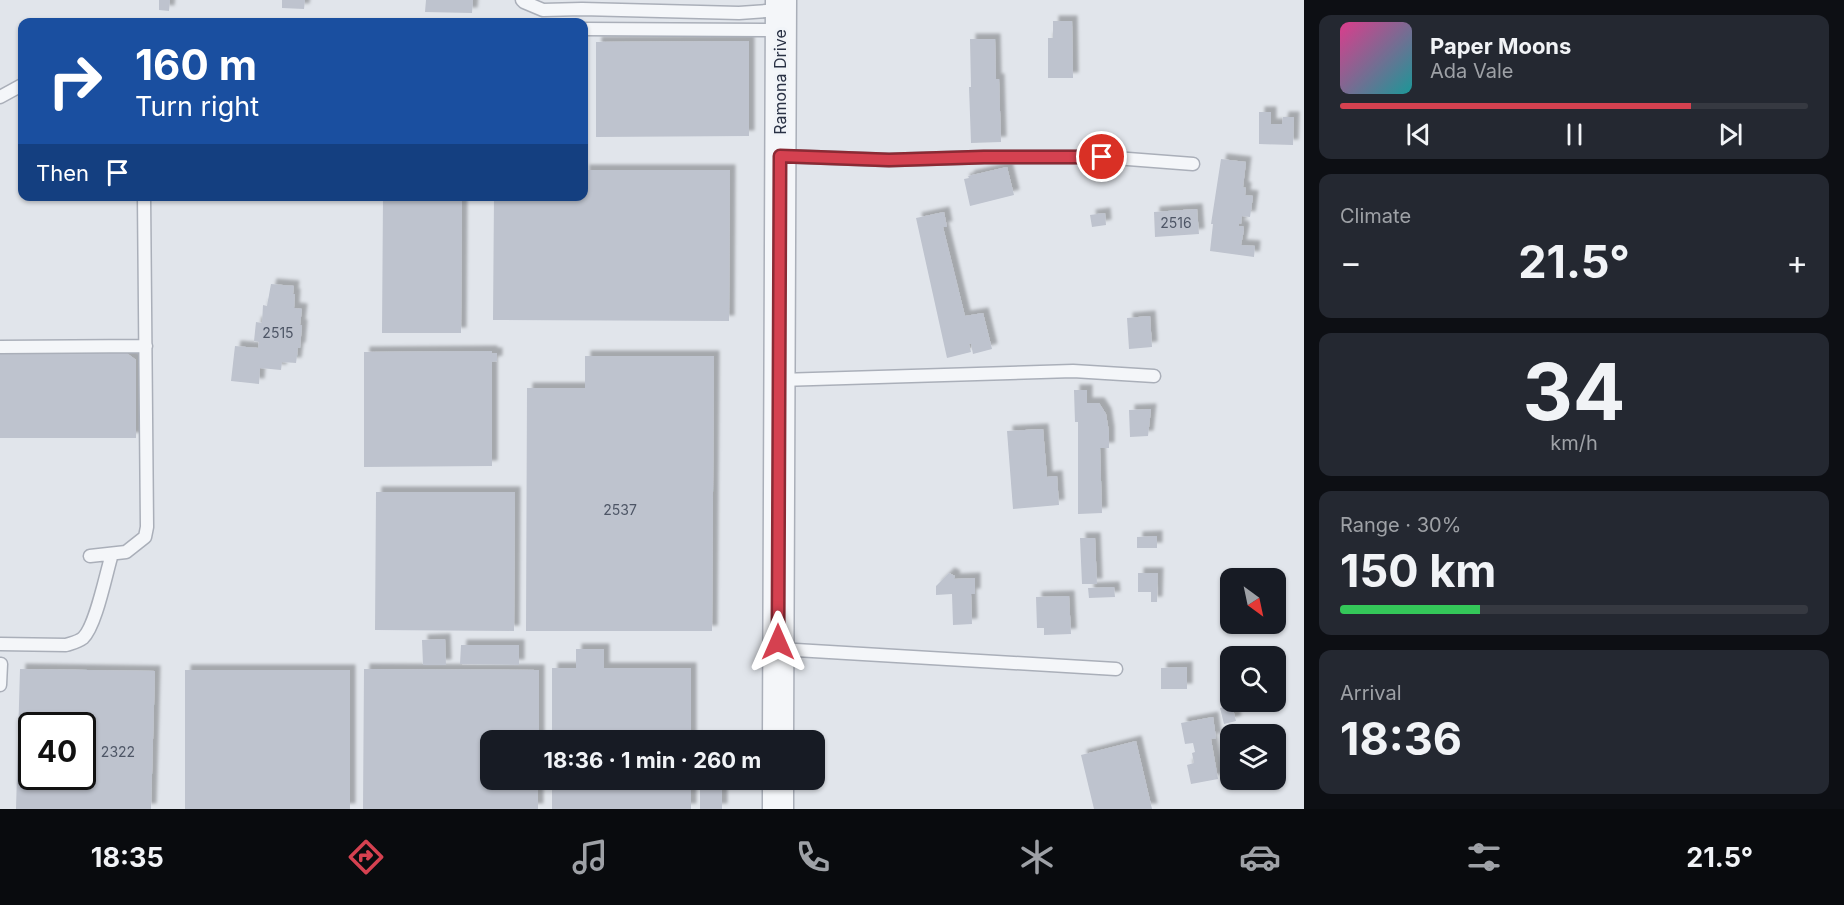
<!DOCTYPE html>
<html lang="en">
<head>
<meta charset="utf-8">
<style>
  :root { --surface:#171b24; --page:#242831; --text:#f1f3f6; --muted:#9ea1a6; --line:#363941; --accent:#d54150 }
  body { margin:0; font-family:Inter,sans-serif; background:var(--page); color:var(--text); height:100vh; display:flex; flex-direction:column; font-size:22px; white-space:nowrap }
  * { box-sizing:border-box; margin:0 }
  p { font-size:20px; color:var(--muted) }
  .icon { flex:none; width:33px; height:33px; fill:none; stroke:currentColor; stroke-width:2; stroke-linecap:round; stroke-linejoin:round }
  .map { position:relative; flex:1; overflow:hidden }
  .panel { display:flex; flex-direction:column; gap:15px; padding:15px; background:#0d0f14; width:540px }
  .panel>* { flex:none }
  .hud { position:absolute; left:18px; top:18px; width:570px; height:183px; border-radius:12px; box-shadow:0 2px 4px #0004; background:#1a4fa0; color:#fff; overflow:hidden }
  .needle { width:39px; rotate:147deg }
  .controls { position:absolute; left:1220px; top:568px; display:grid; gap:12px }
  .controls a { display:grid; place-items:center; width:66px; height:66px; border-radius:12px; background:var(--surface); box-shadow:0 2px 4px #0004; font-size:30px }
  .speed { position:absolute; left:18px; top:712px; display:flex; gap:12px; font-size:30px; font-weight:700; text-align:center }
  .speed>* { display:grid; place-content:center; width:78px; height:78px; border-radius:50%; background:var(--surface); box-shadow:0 2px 4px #0004; line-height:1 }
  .speed .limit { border:3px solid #111; border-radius:9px; background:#fff; color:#111 }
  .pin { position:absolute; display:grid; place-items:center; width:51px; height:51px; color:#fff; margin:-26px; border:3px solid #fff; border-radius:50%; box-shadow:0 2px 6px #0007 }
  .me { position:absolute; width:66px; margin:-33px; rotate:0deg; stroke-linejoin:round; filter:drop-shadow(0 0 4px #0008) }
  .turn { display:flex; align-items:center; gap:21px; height:126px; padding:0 18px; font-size:27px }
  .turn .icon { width:78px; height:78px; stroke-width:2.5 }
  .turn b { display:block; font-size:42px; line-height:51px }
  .then { display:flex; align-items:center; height:57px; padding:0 18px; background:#0003; gap:12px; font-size:22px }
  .big { font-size:45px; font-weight:700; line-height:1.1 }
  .panel .tile { flex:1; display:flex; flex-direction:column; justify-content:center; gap:9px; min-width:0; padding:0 21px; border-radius:12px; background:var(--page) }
  .panel .dial { align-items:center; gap:0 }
  .dial b { font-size:78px; line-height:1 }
  .song { display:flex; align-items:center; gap:18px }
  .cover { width:72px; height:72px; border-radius:9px; background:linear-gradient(135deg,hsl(330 70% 55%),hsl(180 70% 35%)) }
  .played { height:6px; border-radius:3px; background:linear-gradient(90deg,var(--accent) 75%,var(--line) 75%) }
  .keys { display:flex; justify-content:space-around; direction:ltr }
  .heat { display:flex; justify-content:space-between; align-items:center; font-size:33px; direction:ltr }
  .charge { height:9px; border-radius:4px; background:linear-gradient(90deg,#34c759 30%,var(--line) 0) }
  .trip { position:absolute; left:480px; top:730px; width:345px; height:60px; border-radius:12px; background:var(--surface); box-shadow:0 2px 4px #0004; font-weight:700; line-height:60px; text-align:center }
  .dock { display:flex; height:96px; justify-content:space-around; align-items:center; background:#090b0e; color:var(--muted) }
  .dock .icon { width:42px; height:42px }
  .dock .active { color:var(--accent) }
  .dock b { font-size:27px; color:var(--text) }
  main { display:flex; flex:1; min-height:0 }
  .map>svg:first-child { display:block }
</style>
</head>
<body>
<main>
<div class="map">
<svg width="1304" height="809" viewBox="0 0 1304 809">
  <defs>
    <filter id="shadow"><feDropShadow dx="5.5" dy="-5.5" stdDeviation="1.5" flood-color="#0004"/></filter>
  </defs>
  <rect width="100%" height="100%" fill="#e1e5eb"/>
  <!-- building -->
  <path fill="#bec3ce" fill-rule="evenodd" filter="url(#shadow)" d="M159,0H170L169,11L159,10Z
    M282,0H305L304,9L282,8Z
    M426,0H473L472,13L425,12Z
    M1053,21H1072L1073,78H1048V38H1053Z
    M970,39H995L996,79H999L1001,142L971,143L969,87H971Z
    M749,41V136L596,137V42Z
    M1259,112H1271V124H1282L1283,117H1294L1293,145L1259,144Z
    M1221,159L1246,162L1243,187L1246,188L1245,195L1253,196L1250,217L1242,216L1241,224L1239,223V226H1243L1244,230L1241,245L1255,246L1254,257L1210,251L1213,224H1211Z
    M1007,167L1014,195L970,206L964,179L969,178L968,176Z
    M584,170H730L729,321L493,320L494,196H584Z
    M383,196H462L461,333H382Z
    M1197,209L1199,234L1155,237L1154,212Z
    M944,212L947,227H943L965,316L983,313L992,349L973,354L971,344H969L971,352L947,358L916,218Z
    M1105,213L1106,225L1092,227L1090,215Z
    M271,284L294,286L293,294H295L294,308L302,309L300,325H302L300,348H298L296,363L282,362L281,370L260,368L259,384L231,381L235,346L258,348L259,342L254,341L256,322L262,323L263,305L267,306Z
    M1150,316L1152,347L1129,349L1127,318Z
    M492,351V353H497V361L492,362V466L364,467V352Z
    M125,352L136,360V438H0V353Z
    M585,356H714L712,631H526L527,388H585Z
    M1074,390H1087V403H1099L1106,414L1109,432V448H1100L1102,513L1078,514V422H1075Z
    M1151,409L1148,436L1130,437L1129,410Z
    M1043,429L1047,477L1057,476L1059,505L1013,509L1007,431Z
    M376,492H515L514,631L375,630Z
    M1157,536V548H1137V537Z
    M1080,538H1095L1097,584H1082Z
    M949,573L955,576L954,579L975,578V594H971L972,624L953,625L952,594L936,595V586Z
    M1138,573H1158L1157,602H1151V592H1138Z
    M1114,587L1115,597L1089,598L1088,588Z
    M1069,596L1071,634L1044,635V628H1037L1036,597Z
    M445,639L446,665H423L422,640Z
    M461,645H519V665L460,664Z
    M576,649H604V668H691V741H552V668H576Z
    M1187,667V689H1161V668Z
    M20,669L155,671L151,809H16ZM32,726H82V777H32Z
    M364,669L539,670V741H490V780H538V809H363Z
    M185,670H350V809H185Z
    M1232,705L1236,721L1224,724L1220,708Z
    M1213,717L1216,738L1211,739L1218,779L1191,784L1187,765L1194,763L1192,753L1195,752L1193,743L1185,744L1181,723Z
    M1136,741L1152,809H1094L1081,755Z
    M552,780H691V809H552Z
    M700,780H722V809H700Z"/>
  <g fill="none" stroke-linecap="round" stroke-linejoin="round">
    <!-- service casing -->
    <g stroke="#aaafb9" stroke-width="15">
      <path id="service" d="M522,0L524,2L543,10L582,9L739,13L781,10
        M584,29L780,30
        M0,97L22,85
        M781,156L889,160L984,157H1102L1193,164
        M0,347L146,346
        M780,380L1073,371L1154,376
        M90,556L126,552L145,537L147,527L144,196
        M0,644L66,645C72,643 78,642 83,638C96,626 106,573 112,554
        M779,649L1116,669
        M0,685L1,664"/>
    </g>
    <!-- tertiary casing -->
    <g stroke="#aaafb9" stroke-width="33">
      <path id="tertiary" d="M778,741L781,0
        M778,809V780"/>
    </g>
    <!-- service -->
    <use href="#service" stroke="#f4f6f9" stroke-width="12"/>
    <!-- tertiary -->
    <use href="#tertiary" stroke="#f4f6f9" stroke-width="30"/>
  </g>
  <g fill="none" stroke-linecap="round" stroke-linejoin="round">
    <!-- route casing -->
    <g stroke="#8a2a34" stroke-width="15">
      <path id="route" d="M778,642L780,156L889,160L984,157H1102"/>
    </g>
    <!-- route -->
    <use href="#route" stroke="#d54150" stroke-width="10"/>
  </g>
  <g text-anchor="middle" stroke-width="6" stroke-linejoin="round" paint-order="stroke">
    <!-- number labels -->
    <g font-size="14" fill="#4e5666">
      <text x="1176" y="228">2516</text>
      <text x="278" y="338">2515</text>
      <text x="620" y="515">2537</text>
      <text x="118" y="757">2322</text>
    </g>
    <!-- street labels -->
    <g font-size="16" fill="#293144" stroke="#f1f4f8">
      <text transform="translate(780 82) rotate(-90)" y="6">Ramona Drive</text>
    </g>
  </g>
</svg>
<div class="controls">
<a><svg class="needle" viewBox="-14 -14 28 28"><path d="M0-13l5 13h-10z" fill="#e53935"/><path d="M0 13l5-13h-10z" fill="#9ea1a6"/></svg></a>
<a><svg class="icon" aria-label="search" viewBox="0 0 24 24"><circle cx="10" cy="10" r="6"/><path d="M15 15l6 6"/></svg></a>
<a><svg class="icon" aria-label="layers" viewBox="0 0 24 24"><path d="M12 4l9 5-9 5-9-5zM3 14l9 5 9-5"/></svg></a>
</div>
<div class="speed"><div class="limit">40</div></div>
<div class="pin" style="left:1102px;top:157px;background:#d93025"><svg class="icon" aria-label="arrive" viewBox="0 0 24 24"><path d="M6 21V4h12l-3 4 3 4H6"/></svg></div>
<svg class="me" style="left:778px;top:642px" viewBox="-20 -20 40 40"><path d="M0-17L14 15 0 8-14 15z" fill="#d54150" stroke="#fff" stroke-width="4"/></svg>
<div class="trip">18:36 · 1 min · 260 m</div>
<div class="hud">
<div class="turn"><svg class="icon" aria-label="right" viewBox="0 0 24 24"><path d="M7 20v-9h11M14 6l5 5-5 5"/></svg><div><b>160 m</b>Turn right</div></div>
<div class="then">Then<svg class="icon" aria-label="arrive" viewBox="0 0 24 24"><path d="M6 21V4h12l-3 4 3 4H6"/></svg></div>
</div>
</div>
<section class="panel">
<div class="tile">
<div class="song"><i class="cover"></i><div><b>Paper Moons</b><p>Ada Vale</p></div></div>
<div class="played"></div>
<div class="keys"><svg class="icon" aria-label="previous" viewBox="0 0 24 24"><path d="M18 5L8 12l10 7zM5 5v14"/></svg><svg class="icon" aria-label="pause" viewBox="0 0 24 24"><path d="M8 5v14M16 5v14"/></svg><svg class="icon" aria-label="next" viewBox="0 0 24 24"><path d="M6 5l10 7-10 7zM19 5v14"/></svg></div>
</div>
<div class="tile"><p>Climate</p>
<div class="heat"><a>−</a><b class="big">21.5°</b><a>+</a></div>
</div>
<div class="tile dial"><b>34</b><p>km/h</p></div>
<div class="tile"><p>Range · 30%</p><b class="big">150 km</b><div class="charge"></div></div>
<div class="tile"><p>Arrival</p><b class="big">18:36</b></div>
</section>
</main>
<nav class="dock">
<b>18:35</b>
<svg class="icon active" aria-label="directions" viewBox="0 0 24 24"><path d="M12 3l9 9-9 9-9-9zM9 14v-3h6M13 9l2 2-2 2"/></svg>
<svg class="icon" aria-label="music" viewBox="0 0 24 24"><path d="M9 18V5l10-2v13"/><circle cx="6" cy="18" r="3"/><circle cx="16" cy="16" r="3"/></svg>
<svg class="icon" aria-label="phone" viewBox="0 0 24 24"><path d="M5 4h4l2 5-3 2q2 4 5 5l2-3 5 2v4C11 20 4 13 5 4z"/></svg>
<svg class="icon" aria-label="climate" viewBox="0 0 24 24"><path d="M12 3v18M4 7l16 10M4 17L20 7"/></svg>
<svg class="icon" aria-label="car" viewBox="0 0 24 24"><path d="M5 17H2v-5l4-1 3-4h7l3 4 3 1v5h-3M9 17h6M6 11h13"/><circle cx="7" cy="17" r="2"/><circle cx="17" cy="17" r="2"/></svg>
<svg class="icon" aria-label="filters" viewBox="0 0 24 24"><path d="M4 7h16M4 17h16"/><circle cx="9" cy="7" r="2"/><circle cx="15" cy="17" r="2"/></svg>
<b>21.5°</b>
</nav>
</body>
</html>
